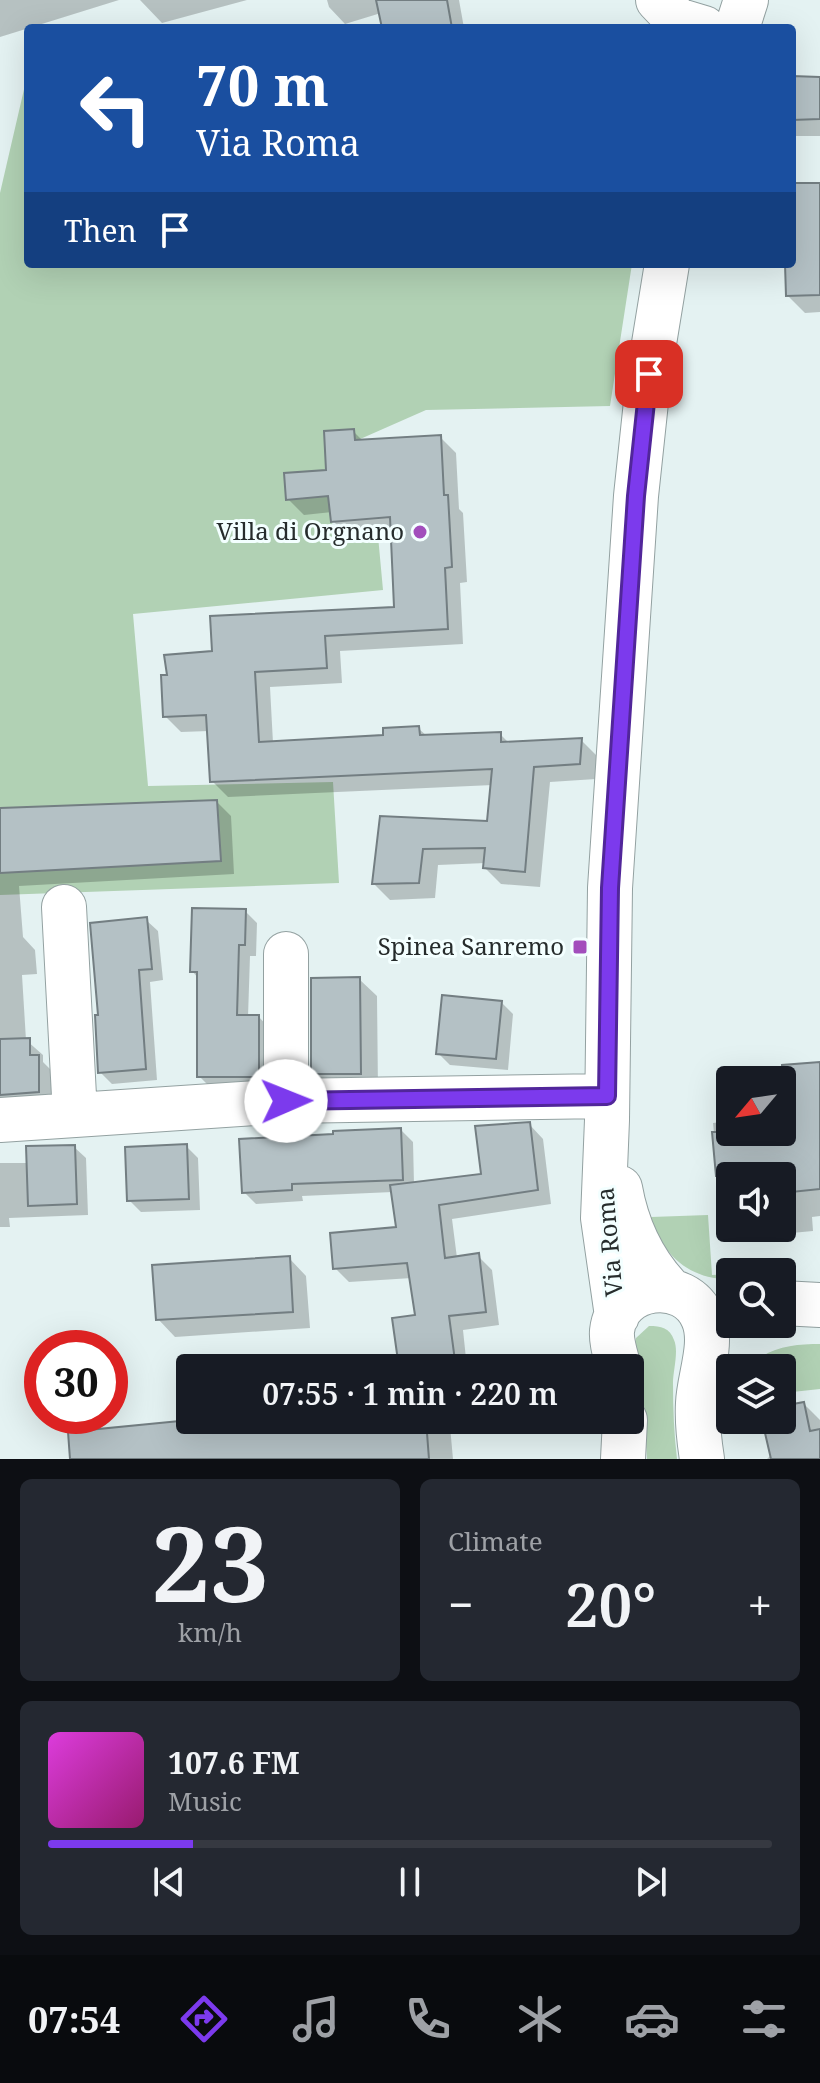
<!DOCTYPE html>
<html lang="en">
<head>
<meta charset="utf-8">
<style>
  :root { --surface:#171b24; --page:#242831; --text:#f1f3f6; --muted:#9ea1a6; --line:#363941; --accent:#7c3aed }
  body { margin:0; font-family:"Noto Serif",serif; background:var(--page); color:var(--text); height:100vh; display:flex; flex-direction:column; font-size:30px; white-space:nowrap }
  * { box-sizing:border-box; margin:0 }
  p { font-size:26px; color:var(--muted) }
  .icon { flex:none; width:44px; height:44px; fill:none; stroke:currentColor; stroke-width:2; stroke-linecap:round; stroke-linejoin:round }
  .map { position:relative; height:1459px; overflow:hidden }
  .panel { display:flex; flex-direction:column; gap:20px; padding:20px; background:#0d0f14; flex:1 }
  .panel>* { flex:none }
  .top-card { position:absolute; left:24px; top:24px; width:772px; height:244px; border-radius:8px; box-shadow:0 8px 32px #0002; background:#1a4fa0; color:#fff; overflow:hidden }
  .needle { width:52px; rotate:241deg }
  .tools { position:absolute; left:716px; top:1066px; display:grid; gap:16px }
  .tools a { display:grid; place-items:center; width:80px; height:80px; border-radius:8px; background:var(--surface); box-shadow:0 8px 32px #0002; font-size:40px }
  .speed { position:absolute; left:24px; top:1330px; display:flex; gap:16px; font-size:40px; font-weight:700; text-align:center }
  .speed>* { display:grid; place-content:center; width:104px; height:104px; border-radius:50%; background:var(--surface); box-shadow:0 8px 32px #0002; line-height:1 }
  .speed .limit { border:12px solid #d22; background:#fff; color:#111 }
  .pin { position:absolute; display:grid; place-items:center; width:68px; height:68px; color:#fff; margin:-34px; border-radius:16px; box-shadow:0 4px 12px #0006 }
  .me { position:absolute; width:88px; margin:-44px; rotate:89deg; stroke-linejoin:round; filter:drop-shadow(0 0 6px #0008) }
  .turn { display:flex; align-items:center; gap:28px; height:168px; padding:0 40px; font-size:36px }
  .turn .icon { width:104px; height:104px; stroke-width:2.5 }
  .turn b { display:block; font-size:56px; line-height:68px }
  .then { display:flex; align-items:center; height:76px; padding:0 40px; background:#0003; gap:16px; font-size:30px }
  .big { font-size:60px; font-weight:600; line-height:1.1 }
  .panel .tile { flex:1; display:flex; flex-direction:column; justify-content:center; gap:12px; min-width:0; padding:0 28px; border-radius:12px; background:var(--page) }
  .panel .dial { align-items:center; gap:0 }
  .dial b { font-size:104px; line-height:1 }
  .song { display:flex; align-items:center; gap:24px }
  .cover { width:96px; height:96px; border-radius:12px; background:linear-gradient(135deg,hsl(300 70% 55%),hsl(320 70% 35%)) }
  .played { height:8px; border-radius:4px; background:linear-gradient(90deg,var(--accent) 20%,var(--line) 20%) }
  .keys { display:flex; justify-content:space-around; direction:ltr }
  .heat { display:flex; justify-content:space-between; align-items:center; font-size:44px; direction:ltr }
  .panel .tiles { flex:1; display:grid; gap:20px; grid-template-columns:1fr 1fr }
  .tile:last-child { grid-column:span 2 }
  .trip { position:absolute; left:176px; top:1354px; width:468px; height:80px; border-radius:8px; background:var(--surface); box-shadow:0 8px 32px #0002; font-weight:600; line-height:80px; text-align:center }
  .tabs { display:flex; height:128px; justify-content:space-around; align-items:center; background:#090b0e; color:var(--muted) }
  .tabs .icon { width:56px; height:56px }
  .tabs .current { color:var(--accent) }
  .tabs b { font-size:36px; color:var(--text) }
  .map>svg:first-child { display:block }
</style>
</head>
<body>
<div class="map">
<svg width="820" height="1459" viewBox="0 0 820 1459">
  <rect width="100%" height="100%" fill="#e4f2f2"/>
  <!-- green -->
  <path fill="#b1d1b4" d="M28,72V264H632L610,406L426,410L333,451L332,544L378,536L383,590L133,614L148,786L333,782L339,883L0,895V193Z
    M708,1215L712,1275L730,1274V1279C690,1280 662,1255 651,1217Z
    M649,1326C661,1326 670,1328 674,1340C679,1351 673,1371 673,1383C673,1409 674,1434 677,1459H647L643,1387L634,1348L636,1338Z
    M820,1344V1389L783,1393L782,1368L749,1367C767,1347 794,1344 820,1344Z"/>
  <!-- shadow -->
  <path fill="#0003" d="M0,0H119L0,37Z
    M140,0H247L162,23Z
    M327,0H459L464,28H384L381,13L345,24L329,7Z
    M792,78L820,79V136H792Z
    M792,185H820V312L805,313L788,296L787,264H792Z
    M353,431L364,442L440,437L456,453L459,509L463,513L467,582L460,583L463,644L340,651L342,683L270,687L273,743L385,737L418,728L428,737L500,734L510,744L581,740L597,756L596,779L550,782L540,887L501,884L485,868L486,863L438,865L435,898L390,900L374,884L382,818L489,824L493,785L228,797L212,781L209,731L181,732L165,716L214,653L396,609L393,534L349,537L333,521L332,512L304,515L288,499L328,472Z
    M217,802L231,816L234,874L19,886L23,937L35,950L37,974L22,975L26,1040L43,1055V1062L52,1071V1106L0,1107V810Z
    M245,911L257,923L256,956H250L248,1017H259L270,1029V1088H211L199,1076V979L192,971Z
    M146,920L158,931L163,980L150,982L157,1080L112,1084L100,1072V1017Z
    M359,979L377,996L378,1090L330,1091L313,1074Z
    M501,1002L513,1014L508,1070L450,1065L438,1053Z
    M820,1064V1216L812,1217L813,1231L747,1237L738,1228H782V1176H730V1220L722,1212L713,1123L730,1121V1132H782V1080H775L774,1068Z
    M529,1124L543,1139L551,1204L452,1219L457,1258L478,1256L492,1270L499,1325L463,1330L467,1368H401L417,1317L412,1278L349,1282L335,1268L398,1229L393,1192L302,1196L303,1201L256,1204L244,1192L401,1130L413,1142L414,1184L483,1175Z
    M186,1146L198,1158L200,1210L141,1212L129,1200Z
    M74,1147L86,1158L88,1215L9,1218L10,1227H0V1163H29Z
    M289,1258L306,1276L310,1328L175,1337L158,1319Z
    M804,1404L820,1420V1459H767L772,1454L764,1420H782V1408Z
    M209,1420H444L450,1426L453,1459H72Z"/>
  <!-- building -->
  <path fill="#b4c1c5" stroke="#737e82" stroke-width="2" d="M376,0H447L452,28H382Z
    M792,76L820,77V119L792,120Z
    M792,183H820V295L786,296L785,264H792Z
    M354,429L355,440L441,435L444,495H448L452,567L445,568L448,629L325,636L327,668L255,672L259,742L383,735V728L419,726L420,735L501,732V742L582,738L580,764L534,767L525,872L483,868L485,848L423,849L419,883L372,884L380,816L487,821L492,769L210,782L206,715L163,717L161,675H167L164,655L212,651L210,616L394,607L390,517L331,522L328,496L286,500L284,473L326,470L324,431Z
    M217,800L221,861L0,873V808Z
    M192,908L246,909L245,945H239L237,1015H259V1077H197V972H190Z
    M147,917L152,969L139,970L146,1069L98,1073L95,1015H98L90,923Z
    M360,977L361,1074H311V978Z
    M442,995L502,1001L496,1059L436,1054Z
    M30,1038V1055H39V1092L0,1095V1039Z
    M820,1062V1189L782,1193V1176H716L712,1132H782V1065Z
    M530,1122L538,1190L439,1205L445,1258L479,1253L486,1312L449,1316L456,1368H399L392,1318L415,1315L407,1263L333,1269L330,1233L396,1227L390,1185L481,1174L475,1126Z
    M401,1128L403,1180L292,1184V1190L242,1193L239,1139L333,1134V1131Z
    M187,1144L189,1199L127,1201L125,1147Z
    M75,1145L77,1204L28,1206L26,1146Z
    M290,1256L293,1312L156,1320L152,1265Z
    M804,1402L810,1431L820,1429V1459H771L762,1420H782V1406Z
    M190,1420H426L429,1459H70L68,1432Z"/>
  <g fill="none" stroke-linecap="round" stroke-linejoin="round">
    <!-- minor casing -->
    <g stroke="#93a1a1" stroke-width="46">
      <path id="minor" d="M658,0L677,20L704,28
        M737,28L746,0
        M64,907L75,1115
        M286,1101V954
        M0,1120L286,1101L607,1096
        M620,1188C627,1228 643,1262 671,1291
        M782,1303L820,1305
        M617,1316L603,1218L607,1120L610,888L636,496L649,374L667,264
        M619,1368C616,1356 611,1343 612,1331C617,1284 685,1275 703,1318C714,1343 699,1377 698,1403C697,1422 699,1440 702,1459
        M623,1459L625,1420"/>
    </g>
    <!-- minor -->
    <use href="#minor" stroke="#fff" stroke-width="44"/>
  </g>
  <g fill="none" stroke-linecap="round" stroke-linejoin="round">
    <!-- route casing -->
    <g stroke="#51269a" stroke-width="20">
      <path id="route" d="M286,1101L607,1096L610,888L636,496L649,374"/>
    </g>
    <!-- route -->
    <use href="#route" stroke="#7c3aed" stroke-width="14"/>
  </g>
  <!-- markers -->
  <g fill="#a24ebc" stroke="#f3ffff" stroke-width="3">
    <circle cx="420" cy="532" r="8"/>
    <rect x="572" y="939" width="16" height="16" rx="4"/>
  </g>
  <g text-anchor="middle" stroke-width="6" stroke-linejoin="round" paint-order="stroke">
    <!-- poi labels -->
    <g font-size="24" fill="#262c2c" stroke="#f3ffff" text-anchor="end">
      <text x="404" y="540">Villa di Orgnano</text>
      <text x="564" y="955">Spinea Sanremo</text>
    </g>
    <!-- street labels -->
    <g font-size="24" fill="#262c2c" stroke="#f3ffff">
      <text transform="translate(610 1242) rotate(-95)" y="8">Via Roma</text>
    </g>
  </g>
</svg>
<div class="tools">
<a><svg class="needle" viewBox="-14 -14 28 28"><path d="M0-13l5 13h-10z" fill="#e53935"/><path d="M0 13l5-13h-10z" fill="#9ea1a6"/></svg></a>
<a><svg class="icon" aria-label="sound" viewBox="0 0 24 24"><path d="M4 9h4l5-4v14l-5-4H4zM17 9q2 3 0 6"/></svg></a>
<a><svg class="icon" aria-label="search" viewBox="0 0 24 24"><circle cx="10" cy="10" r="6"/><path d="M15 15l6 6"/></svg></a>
<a><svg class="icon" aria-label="layers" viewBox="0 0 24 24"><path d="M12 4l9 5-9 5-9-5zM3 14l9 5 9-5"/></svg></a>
</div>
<div class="speed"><div class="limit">30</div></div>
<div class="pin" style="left:649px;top:374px;background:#d93025"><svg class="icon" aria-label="arrive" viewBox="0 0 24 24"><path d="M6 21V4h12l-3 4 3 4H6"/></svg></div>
<svg class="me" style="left:286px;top:1101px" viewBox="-20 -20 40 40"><circle r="19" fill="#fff"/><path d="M0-13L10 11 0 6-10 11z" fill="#7c3aed"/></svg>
<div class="trip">07:55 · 1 min · 220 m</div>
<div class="top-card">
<div class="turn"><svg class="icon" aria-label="left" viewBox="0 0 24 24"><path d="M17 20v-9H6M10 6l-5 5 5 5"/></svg><div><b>70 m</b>Via Roma</div></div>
<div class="then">Then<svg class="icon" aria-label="arrive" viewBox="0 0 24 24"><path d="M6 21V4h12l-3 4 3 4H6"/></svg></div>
</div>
</div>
<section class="panel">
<div class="tiles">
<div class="tile dial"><b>23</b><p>km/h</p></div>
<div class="tile"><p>Climate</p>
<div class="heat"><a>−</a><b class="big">20°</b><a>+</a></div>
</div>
<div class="tile">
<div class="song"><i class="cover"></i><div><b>107.6 FM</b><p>Music</p></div></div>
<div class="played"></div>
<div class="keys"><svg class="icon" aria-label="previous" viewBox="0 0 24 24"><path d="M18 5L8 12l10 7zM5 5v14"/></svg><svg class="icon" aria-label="pause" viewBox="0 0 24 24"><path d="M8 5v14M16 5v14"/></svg><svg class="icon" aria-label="next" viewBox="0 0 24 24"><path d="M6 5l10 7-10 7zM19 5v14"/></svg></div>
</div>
</div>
</section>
<nav class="tabs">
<b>07:54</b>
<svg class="icon current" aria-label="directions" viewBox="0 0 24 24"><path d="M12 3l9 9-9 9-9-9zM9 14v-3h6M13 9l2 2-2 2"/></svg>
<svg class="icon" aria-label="music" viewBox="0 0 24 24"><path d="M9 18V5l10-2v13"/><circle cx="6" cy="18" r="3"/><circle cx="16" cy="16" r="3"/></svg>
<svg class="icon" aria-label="phone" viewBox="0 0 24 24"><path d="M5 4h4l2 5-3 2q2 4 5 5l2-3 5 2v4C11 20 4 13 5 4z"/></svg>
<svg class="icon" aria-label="climate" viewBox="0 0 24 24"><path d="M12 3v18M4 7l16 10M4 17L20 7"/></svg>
<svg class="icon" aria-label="car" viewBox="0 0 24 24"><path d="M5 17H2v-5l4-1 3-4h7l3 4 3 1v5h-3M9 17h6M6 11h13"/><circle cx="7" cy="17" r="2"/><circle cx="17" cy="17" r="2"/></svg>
<svg class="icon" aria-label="filters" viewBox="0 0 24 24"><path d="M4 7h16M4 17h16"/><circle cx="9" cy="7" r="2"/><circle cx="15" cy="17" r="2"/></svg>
</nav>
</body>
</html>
